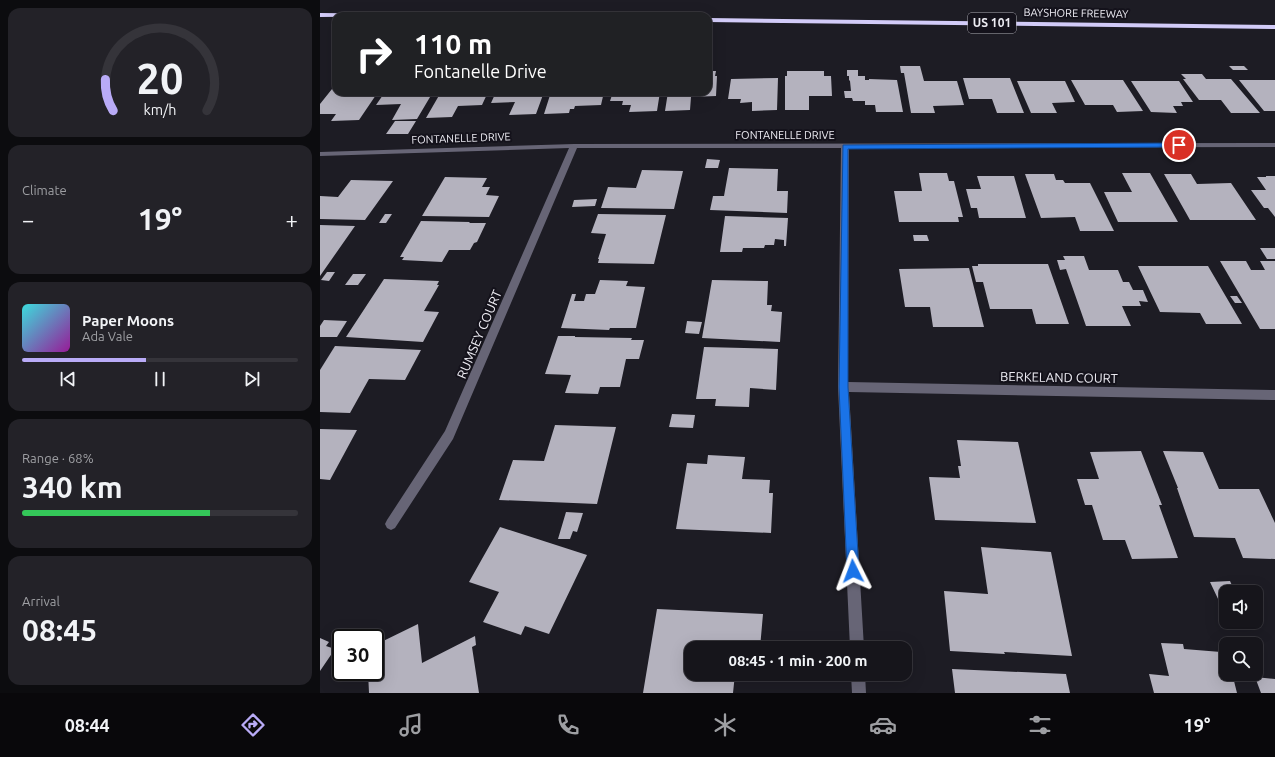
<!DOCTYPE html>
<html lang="en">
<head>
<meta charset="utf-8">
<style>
  :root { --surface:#16151b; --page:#232228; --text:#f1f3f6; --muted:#9e9fa3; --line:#35343a; --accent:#b9abf7 }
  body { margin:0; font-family:Ubuntu,sans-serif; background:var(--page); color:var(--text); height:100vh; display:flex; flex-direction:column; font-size:15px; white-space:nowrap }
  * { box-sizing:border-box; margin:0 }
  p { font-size:13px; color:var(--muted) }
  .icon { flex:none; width:22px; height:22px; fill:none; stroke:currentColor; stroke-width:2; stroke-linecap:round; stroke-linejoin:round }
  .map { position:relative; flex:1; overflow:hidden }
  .sheet { display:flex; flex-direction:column; gap:8px; padding:8px; background:#0c0c0f; width:320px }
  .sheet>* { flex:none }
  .guide { position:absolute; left:12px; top:12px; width:380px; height:84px; border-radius:12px; box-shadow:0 4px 16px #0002,0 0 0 1px var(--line); background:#202124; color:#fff; overflow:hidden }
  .fabs { position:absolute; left:899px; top:585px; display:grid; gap:8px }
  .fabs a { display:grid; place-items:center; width:44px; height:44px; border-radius:8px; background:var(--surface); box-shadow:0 4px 16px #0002,0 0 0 1px var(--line); font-size:20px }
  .speed { position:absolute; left:12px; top:629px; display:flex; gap:8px; font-size:20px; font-weight:700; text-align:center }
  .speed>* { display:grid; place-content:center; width:52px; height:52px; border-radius:50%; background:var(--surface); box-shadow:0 4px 16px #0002,0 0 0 1px var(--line); line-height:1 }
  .speed .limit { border:2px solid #111; border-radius:6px; background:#fff; color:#111 }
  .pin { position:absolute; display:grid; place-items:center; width:34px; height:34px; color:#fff; margin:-17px; border:2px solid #fff; border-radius:50%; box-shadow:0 1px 4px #0007 }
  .me { position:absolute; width:44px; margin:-22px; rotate:357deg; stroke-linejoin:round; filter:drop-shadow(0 0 3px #0008) }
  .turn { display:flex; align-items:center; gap:14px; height:84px; padding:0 16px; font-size:18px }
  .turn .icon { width:52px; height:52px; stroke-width:2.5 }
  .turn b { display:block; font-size:28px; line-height:34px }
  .big { font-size:30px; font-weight:700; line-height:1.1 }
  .sheet .widget { flex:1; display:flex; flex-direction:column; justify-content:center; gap:6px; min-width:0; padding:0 14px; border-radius:12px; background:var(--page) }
  .sheet .dial { align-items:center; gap:0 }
  .dial svg { height:104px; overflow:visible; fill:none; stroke:var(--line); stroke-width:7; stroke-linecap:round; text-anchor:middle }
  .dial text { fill:var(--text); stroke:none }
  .song { display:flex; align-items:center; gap:12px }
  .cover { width:48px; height:48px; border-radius:6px; background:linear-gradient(135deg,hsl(180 70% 55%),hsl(300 70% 35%)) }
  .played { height:4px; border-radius:2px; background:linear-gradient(90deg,var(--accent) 45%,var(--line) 45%) }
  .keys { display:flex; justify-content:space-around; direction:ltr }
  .heat { display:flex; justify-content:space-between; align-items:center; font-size:22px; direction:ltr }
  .charge { height:6px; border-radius:3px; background:linear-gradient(90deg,#34c759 68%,var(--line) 0) }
  .trip { position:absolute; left:364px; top:641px; width:228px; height:40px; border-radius:12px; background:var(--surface); box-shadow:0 4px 16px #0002,0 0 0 1px var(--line); font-weight:700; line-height:40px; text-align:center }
  .tabs { display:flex; height:64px; justify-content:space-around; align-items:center; background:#09080b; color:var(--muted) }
  .tabs .icon { width:28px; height:28px }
  .tabs .active { color:var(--accent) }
  .tabs b { font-size:18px; color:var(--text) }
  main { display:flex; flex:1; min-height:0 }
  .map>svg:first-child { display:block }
</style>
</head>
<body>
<main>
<section class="sheet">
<div class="widget dial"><svg viewBox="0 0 100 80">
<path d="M14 69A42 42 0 1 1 86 69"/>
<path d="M14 69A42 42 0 0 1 8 45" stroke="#b9abf7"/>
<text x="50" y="56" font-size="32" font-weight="700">20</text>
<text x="50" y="72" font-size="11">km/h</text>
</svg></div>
<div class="widget"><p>Climate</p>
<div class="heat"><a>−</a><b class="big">19°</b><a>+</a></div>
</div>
<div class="widget">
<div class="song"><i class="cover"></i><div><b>Paper Moons</b><p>Ada Vale</p></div></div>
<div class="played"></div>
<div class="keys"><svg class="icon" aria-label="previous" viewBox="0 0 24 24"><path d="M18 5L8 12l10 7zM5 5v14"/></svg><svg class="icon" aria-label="pause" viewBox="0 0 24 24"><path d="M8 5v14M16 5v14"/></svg><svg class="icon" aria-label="next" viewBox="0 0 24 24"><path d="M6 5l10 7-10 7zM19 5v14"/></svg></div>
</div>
<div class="widget"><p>Range · 68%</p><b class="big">340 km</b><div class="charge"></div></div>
<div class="widget"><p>Arrival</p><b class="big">08:45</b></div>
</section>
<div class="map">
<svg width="955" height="693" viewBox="0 0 955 693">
  <rect width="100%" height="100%" fill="#1d1c24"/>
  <!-- building -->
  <path fill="#b4b2be" d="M580,66H600L604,81H637L644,105L613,106L615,113H591L584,73H581Z
    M909,66H924L928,70H913Z
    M527,70H538V76H545V80H549V79L577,80L583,112H556L555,105H545V101H533L532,98H525L524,91H531L530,81L529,80V76H527Z
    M388,71H396L395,76H397L396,96L371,97L370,110L345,111L348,92H388Z
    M467,71H504V76H511L512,96H489V110H465V76H467Z
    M861,74H882L886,79H911L940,113H911L901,100H879L863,79H866Z
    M458,78L457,110L432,111V102L420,103L421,99H408L411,79Z
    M643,78H690L704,113H677L672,99H649Z
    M751,80H803L823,111L797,112L793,105H765Z
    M919,80H955V111H944Z
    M697,81H745L755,102L732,103L737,113H711Z
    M811,81H859L873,102H861L863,106H853L857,113L831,112Z
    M12,89H16V92H58L39,120L11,121L16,114H0V104Z
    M65,92H113L97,119L72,120L81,104L56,105Z
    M121,92H168L162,105L138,106L132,117L106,118Z
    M176,92H224L216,114L189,115L195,102L171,103Z
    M231,92H284L281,105L255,106L254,109H250L249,113L224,114Z
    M293,92H340L337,111L309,112L311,105H302L303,101H290Z
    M75,121H96L88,134H66Z
    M387,159L400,160L398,168H385Z
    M409,168L458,169L457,191H468L467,213L390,210L393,196H404Z
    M322,170L363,171L354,209L281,208L288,187L316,188Z
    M599,173H627L629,181H634L643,217H638L639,222H579L574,191H602Z
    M802,173H830L858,222H798L784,192H812Z
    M705,174H734L736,180H743L745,183H770L794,231H760L755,217L721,218Z
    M844,174H871L877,184L911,183L936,220H870Z
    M657,176H694L706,218H659L657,208H651L646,189H661Z
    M946,176H955V217L948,208H944L931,190H946L937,177H946Z
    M125,177L167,178L162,187H170L166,195L179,196L169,217L102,216Z
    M31,180L73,181L45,220L0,219V196L18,197Z
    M277,199L275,206L252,207L254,200Z
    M65,214H72L66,223H59Z
    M278,214L346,215L334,264L278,263L279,259H278L286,234L271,233Z
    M405,216L468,218L466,246H464V240L455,239L454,245H445L444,248H423L422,252H400Z
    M101,221L150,222L149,223H166L157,242L154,243L150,250H129L122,262L82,260L84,257H80Z
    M0,225L35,226L0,276Z
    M593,235H607L609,241H594Z
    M940,248H955V259H947Z
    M743,256H764L769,270H798L803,282H809L813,290H823L828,302L819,301L821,306H802L811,326H766L746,269L740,270L737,260H745Z
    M900,261H926L931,270H945L940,261H955V329H940Z
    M658,264H728L749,324H716L712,309H670L663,282H656L652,266H658Z
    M818,266H888L922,324H886L880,313L840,312Z
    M649,268L664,327H613L610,307H585L579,269Z
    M7,272H15L9,281L1,280Z
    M33,274H46L38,285H25Z
    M64,279L119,281L117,285H119L104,311L119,312L103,342L26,337Z
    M280,280L308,281L306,286L325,287L316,328H290L289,330L241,328L252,294H256L254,301H264L266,294H275Z
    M392,280L448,281L447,305H452L451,311L462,312L460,342L382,338Z
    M910,296H917L922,303H915Z
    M4,320L27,321L17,337H0V326Z
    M367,321L382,322L379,334L365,333Z
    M238,336H255V337L312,338L311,340H324L319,359H306L300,387H280L278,394L245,393L251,375L225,374Z
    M15,346L101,350L85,380L49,379L30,413L0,412V370Z
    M384,347L458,349L456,390L430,388L429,407L395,406L396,399H376Z
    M352,414L375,415L373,428L349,427Z
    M235,425L296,427L277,504L179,500L193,460L224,461Z
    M0,429L37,430L10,480L0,479Z
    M637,440L698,442L716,523L615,520L609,477L640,478L638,466H641Z
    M821,451L842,505H839L858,558L812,559L805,540H783L772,505H765L757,479H779L770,452Z
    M843,451L883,452L899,489H939L955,523V559L923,558L915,538L874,537L857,488H858Z
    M388,455L425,457L422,479L450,480L449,493H453L451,533L356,529L367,463L387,464Z
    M246,512L263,513L257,532L253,531L250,539H238Z
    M180,527L267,555L229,634L205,626L201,635L163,622L179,592L149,582Z
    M661,547L731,552L752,656L684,652L685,654L630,651L624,591L668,594Z
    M910,581L915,592H906V600L899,601L890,582Z
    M337,609L443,614L440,648H371V674H415L413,693H323Z
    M98,624L102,663L155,636L156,645L152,647L159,693H49L48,672H55V645Z
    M0,638L9,642L6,646L15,649L0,671Z
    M841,643L863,644L864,649L901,652L906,668V674H908L910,681H914L917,693H834L829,674L849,676Z
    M632,669L746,674L750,693H635Z
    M935,677L955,679V693H941Z"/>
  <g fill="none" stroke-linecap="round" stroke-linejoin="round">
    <!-- minor -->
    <path fill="#676576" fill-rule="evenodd" d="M955,143V147L529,148L528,382L955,390V400L529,392L544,648H530L518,387L521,148H257L133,439L75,528L71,530L67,528L65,524L67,520L125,431L249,148L0,156V152L254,144Z
      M531,674H545L546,693H532Z"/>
    <!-- highway -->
    <path fill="#d2cbf8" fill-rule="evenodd" d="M0,13L96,14L100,16L0,17Z
      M388,18L955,25V29L388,22Z"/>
  </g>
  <!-- route -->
  <path fill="#1a73e8" stroke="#114b97" d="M859,143L862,144V147L528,149V387L539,571L537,575L533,577L529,575L527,571L519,387L523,145Z"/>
  <g text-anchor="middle" stroke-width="4" stroke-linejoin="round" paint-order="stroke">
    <!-- far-street labels -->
    <g font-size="11" fill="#edecf3" stroke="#14121b">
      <text transform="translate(756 13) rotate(1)" y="4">BAYSHORE FREEWAY</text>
      <text x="465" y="139">FONTANELLE DRIVE</text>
      <text transform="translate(141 138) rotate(-2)" y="4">FONTANELLE DRIVE</text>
    </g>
    <!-- shield labels -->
    <rect fill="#14121b" stroke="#acabb2" stroke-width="1" x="648" y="13" width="48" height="20" rx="3"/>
    <g font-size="12" font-weight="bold" fill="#edecf3">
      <text x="672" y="27">US 101</text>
    </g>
    <!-- street labels -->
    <g font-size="13" fill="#edecf3" stroke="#14121b">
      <text transform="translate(159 334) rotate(-67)" y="5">RUMSEY COURT</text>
      <text transform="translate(739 377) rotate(1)" y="5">BERKELAND COURT</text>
    </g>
  </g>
</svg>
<div class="fabs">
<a><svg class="icon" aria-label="sound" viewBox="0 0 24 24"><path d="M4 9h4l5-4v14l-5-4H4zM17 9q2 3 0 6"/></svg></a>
<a><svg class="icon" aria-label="search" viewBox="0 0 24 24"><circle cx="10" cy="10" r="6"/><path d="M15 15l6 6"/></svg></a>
</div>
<div class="speed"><div class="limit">30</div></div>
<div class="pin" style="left:859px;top:145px;background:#d93025"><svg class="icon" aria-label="arrive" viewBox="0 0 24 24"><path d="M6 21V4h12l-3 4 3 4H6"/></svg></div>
<svg class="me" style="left:533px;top:571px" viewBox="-20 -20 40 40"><path d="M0-17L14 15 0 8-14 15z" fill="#1a73e8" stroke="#fff" stroke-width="4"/></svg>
<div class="trip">08:45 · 1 min · 200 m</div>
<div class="guide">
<div class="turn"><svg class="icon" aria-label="right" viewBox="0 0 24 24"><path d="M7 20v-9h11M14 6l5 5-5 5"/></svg><div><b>110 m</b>Fontanelle Drive</div></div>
</div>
</div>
</main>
<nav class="tabs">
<b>08:44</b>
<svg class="icon active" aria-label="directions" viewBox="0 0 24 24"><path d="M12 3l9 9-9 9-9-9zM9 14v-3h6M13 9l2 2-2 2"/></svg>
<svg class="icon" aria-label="music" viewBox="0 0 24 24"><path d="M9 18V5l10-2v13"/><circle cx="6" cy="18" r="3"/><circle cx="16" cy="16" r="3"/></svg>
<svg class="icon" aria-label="phone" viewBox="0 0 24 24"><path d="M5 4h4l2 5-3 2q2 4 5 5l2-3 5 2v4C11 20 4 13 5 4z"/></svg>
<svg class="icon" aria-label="climate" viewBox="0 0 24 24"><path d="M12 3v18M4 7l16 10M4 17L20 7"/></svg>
<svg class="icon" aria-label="car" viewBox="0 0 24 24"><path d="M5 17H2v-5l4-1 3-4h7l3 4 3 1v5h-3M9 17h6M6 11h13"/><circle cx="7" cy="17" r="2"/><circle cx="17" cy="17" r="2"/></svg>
<svg class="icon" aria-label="filters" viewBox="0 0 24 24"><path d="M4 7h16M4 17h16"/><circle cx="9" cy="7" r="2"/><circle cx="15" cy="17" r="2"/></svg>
<b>19°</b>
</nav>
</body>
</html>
